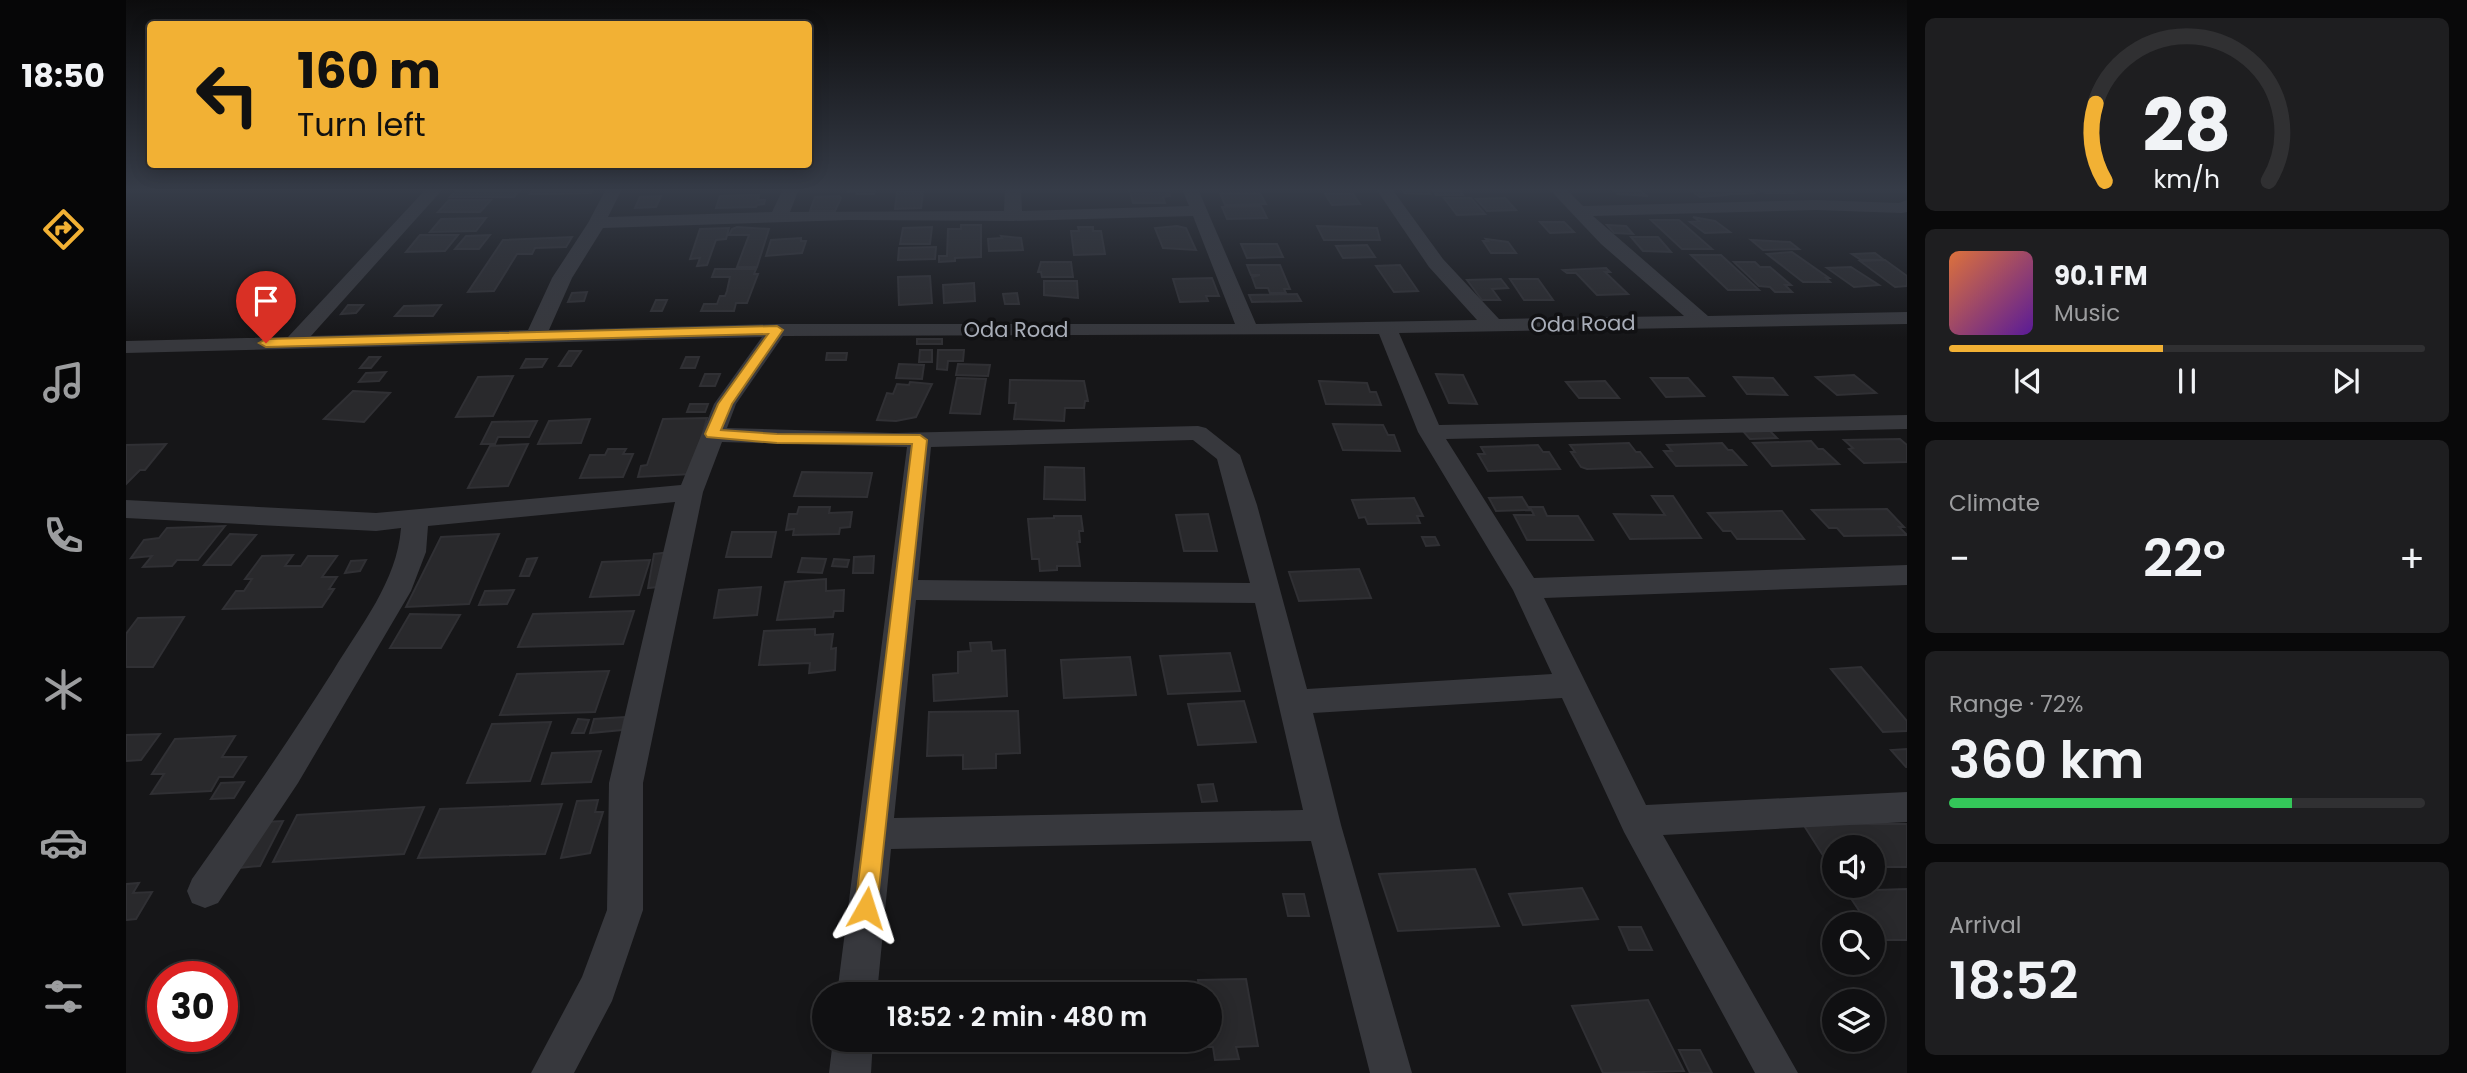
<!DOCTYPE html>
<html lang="en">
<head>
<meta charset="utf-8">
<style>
  :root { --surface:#101012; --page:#1e1e20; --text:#f1f3f6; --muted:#9c9d9f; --line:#303032; --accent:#f2b134 }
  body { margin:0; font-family:Poppins,sans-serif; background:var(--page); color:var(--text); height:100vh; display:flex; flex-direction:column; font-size:26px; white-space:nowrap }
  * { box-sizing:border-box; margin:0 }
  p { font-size:23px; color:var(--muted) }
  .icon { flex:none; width:38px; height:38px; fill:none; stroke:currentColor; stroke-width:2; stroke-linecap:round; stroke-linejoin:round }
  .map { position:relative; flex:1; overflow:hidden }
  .side { display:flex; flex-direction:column; gap:18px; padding:18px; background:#09090a; width:560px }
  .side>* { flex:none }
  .guide { position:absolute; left:21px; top:21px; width:665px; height:147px; border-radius:7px; box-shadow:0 4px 18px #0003,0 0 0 2px var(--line); background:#f2b134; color:#111; overflow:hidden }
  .tools { position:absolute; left:1696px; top:835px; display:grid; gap:14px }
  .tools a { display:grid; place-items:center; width:63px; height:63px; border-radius:50%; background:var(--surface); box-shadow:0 4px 18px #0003,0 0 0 2px var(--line); font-size:35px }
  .speed { position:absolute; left:21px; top:961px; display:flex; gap:14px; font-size:35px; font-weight:700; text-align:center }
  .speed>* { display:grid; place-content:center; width:91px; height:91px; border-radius:50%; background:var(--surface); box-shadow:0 4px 18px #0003,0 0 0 2px var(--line); line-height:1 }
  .speed .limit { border:10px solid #d22; background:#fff; color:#111 }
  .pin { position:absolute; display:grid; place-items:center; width:60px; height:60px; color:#fff; margin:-72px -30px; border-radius:50% 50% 50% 0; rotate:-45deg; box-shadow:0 0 7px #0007 }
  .pin .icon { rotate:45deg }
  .me { position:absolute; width:77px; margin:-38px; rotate:6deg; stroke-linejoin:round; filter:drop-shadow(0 0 5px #0008) }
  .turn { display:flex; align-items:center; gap:24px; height:147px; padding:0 35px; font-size:32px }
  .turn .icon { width:91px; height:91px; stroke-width:2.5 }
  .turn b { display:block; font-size:49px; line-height:60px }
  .big { font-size:52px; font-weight:600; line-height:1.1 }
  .side .card { flex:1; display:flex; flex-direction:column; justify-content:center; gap:10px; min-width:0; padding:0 24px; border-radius:10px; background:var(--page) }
  .side .dial { align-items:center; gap:0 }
  .dial svg { height:182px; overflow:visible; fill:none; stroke:var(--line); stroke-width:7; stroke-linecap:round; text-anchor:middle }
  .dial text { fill:var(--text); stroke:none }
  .song { display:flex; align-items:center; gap:21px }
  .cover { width:84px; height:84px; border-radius:10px; background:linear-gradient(135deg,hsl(20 70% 55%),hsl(270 70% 35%)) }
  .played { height:7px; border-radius:4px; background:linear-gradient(90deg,var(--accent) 45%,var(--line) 45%) }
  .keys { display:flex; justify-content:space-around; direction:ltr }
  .heat { display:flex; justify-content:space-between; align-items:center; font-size:38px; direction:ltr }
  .charge { height:10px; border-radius:5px; background:linear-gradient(90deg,#34c759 72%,var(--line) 0) }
  .trip { position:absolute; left:686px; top:982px; width:410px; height:70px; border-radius:35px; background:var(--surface); box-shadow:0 4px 18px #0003,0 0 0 2px var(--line); font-weight:600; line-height:70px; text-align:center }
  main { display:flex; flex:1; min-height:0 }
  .dock { display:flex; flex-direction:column; width:126px; justify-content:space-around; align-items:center; background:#060607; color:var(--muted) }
  .dock .icon { width:49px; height:49px }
  .dock .current { color:var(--accent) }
  .dock b { font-size:32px; color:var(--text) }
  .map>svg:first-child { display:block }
</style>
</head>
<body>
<main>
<nav class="dock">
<b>18:50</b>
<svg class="icon current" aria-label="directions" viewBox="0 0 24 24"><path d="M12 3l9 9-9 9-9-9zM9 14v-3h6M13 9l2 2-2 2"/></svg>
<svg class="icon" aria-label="music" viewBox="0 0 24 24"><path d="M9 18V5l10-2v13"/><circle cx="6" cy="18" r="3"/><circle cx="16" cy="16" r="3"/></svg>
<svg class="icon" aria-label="phone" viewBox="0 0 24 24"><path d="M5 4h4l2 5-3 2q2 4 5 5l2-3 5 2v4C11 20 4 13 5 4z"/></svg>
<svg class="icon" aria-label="climate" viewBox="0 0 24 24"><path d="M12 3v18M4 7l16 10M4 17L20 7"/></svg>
<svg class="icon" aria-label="car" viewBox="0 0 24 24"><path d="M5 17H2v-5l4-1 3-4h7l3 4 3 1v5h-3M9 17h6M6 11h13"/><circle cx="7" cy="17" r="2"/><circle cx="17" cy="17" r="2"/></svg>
<svg class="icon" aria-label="filters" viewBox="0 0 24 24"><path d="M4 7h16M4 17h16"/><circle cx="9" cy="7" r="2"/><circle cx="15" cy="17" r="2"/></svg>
</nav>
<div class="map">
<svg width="1781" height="1073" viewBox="0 0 1781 1073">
  <rect width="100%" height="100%" fill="#161618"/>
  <!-- building -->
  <path fill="#29292c" stroke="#303034" stroke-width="2" d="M332,189H395L388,197H324Z
    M408,189H468L465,193L404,194Z
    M723,189H749L748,194H731L732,192H722Z
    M1276,189H1301L1304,194L1278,193Z
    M1306,189H1333L1337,195H1310Z
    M1487,189L1500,191L1497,189H1511L1522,196L1492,194Z
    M1563,189H1594L1601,195L1574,197Z
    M1597,189H1622L1628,193L1603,194Z
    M1634,189H1662L1668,193H1639Z
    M1042,190L1044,196L1037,197L1039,203H1007L1004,191Z
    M771,192H797L795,208L769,209Z
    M1094,193H1134L1140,204L1099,205Z
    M1199,194H1227L1234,204L1206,205Z
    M633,195L632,200H639L638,204L631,205L630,207L590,208L594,196Z
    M535,196L530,207L509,208L514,197Z
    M713,196L715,198L709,211H684L689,197Z
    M1318,198H1345L1359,214L1331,215Z
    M1379,198L1390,210L1361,211L1350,199Z
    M323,200H365L354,212H312Z
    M1135,206L1141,218L1101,219L1096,207Z
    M1567,217L1589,221L1604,232L1579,233L1564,222L1573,221Z
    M360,218L350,231L304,232L315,219Z
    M1525,220H1553L1586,249H1556Z
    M1414,222H1438L1448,232L1424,233Z
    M835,225H855V257L829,258V261L813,262V256H821L822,229H835Z
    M1481,225L1500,226L1507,234L1488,233Z
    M1051,226L1060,228L1070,250L1037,248L1029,228Z
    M1191,226L1251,228L1254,240H1198Z
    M611,227L643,229L631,267H611L623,235H603L606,229Z
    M806,227L804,244H774L777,228Z
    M952,227H967V231H975L979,254L948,255L945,231H953Z
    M603,228L600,239L590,240L581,265L571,266L574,258L564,259L574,229Z
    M294,235H332L319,251L280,252Z
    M364,235L353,249H329L340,236Z
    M875,236L895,238L897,250L863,251L862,239L876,238Z
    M446,237L440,247L409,248L406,254H391L368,291L342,292L377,240Z
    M1505,237H1532L1545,252L1517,251Z
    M675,238V241H680L676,253L640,256L645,240Z
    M1360,239L1382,242L1390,253H1365L1357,241H1362Z
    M1625,240L1664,242L1673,249L1637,250Z
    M1115,244H1151L1157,257L1121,258Z
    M1241,245L1249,257L1217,258L1210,246Z
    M810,247L809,259L772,260L773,248Z
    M1666,252L1703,278H1700L1704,282H1677L1641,254Z
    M1749,253L1758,260H1735L1726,254Z
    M1565,255H1595L1633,290H1602Z
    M1759,260L1781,276V286L1769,287L1734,261Z
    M915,262H945L947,277H916L915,272H912Z
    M1608,262H1629L1634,267H1644L1665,285H1659L1666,292H1649L1644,287L1633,286Z
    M1121,265H1154L1164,289H1158L1160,293H1144L1142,288H1130L1126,277L1134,275H1125Z
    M1274,265L1292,291L1268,292L1250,266Z
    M1725,267L1753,285L1728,287L1701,268Z
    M1480,268L1484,272H1479L1502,294L1471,295L1450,273H1441L1437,270Z
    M589,269H630L628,274H632L621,303H610L608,311H575L578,304H591L594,296H599L601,291L604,277H586Z
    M804,276L806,303L773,305L772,277Z
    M1086,278L1093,296H1080L1082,301L1054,302L1047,279Z
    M1375,279L1382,288L1366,289L1374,300H1356L1341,280Z
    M1384,279H1412L1427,300H1398Z
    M918,281H951L952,298L918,295Z
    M848,283L849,301L818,303L817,285Z
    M461,292L458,301L442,302L446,293Z
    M891,293L893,304H879L877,294Z
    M1171,294L1175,301L1126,302L1123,295Z
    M530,300H541L536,311H525Z
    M222,305H237L230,313L215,314Z
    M315,305L307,316H269L278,306Z
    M791,339H816V344H791Z
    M794,350H806V362H793Z
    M812,350H838L837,361H822L821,370L811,369Z
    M443,351H455L445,366H433Z
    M701,353H721L720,360H700Z
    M243,357H254L245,368H234Z
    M560,357H573L569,368H555Z
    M400,359H421L416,367L395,368Z
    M773,364L798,365L796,379L770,378Z
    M832,364L864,365L862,376L830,375Z
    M260,372L253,381L233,382L240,373Z
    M579,374H594L589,386H574Z
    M1310,374L1337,375L1351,404L1323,403Z
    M1728,375L1750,393L1711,395L1690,377Z
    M387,376L367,416L330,417L352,377Z
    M1608,377L1647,378L1661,395L1621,394Z
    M831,378L860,379L854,414L824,413Z
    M1525,378H1562L1578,396L1540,397Z
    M884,380L958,381L962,401H959L958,408H939L938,421L888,419L890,403H883Z
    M1193,381L1241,383L1244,392H1250L1255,405L1200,404Z
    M1479,381L1493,398H1453L1440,382Z
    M784,382L806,384L790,417L770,421L751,420L761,393L767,394L771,384L783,385Z
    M227,391L264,393L238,422L198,419Z
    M564,404H582L579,412H561Z
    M581,418L565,474L512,477L515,466L521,465L537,419Z
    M464,419L455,443L412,444L423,421Z
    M411,421L403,437H372L369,444H355L366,422Z
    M1207,424L1257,425L1262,435H1268L1274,451L1217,450Z
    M1641,428L1651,438L1624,439L1615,429Z
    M1774,439L1781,445V462L1738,463L1723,449L1727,448L1718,440Z
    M1685,441L1692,449H1697L1713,464L1646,466L1627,443Z
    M1503,443L1510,452H1514L1526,467L1461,469L1455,467L1445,452H1449L1444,445Z
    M1596,443L1602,450H1606L1620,465L1550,466L1538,451H1546L1541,445Z
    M40,444L19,470H14L0,484V445Z
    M402,444L382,486L342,488L364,446Z
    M1412,445L1417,452H1423L1434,469L1362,471L1352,454H1359L1355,447Z
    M482,449H500L497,454H507L497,477L454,478L464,455H479Z
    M919,467L958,468L959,500L918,499Z
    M676,472L746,473L741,497L668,496Z
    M1526,496H1547L1575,538L1504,539L1488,514L1539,515Z
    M1396,497L1404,510L1370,511L1363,498Z
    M1288,498L1297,516H1291L1294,523L1242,524L1239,517L1233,518L1226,500Z
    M673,507H704L703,513L726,512L724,527L714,528L713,534L667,535L668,529L660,530L663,514H671Z
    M1404,507H1417L1421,516H1452L1467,540H1401L1388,515H1408Z
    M1761,509L1778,527H1773L1781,535L1718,536L1711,528H1703L1686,510Z
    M1656,511L1678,539H1611L1605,531H1597L1582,513Z
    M1082,514L1091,551H1058L1050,515Z
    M928,516H955L957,531H953L954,542H951L954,566H931V570L914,571L913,559H906L902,519L928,518Z
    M99,526L72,560H51L46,566L17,567L26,556L5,558L18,540L33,538L41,528Z
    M606,532H650L645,557H600Z
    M104,534L130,535L105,565H78Z
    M373,534L343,604L280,607L315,537Z
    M1296,537H1309L1313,545L1300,546Z
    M546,552L541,586L522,588L528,554Z
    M167,555L159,566H175L182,556H211L196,577H211L203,589H208L196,607L97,609L110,591H118L126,579H119L136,556Z
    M748,556L747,573H727L728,557Z
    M411,558L403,576H394L401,559Z
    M676,558L700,559L696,573L672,572Z
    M708,559L723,560L721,567L706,566Z
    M240,560L234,571L219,573L225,561Z
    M524,560L513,595L464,597L476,562Z
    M1233,569L1245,598L1173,601L1163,572Z
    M700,579V591L718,590L717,611H708L707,617L651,620L659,582Z
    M635,587L631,615L588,618L593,590Z
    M388,590L381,604L353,605L359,591Z
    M508,611L497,644L392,647L407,614Z
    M284,614L334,615L315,648H264Z
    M58,617L27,667H0V634L12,618Z
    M689,629V635L707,634L705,649L710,648L709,670L683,673L684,663L633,665L638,631Z
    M865,642L866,651L879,650L881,696L808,701L807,675L832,673V652L845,651L844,643Z
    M1104,653L1114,691L1042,694L1034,656Z
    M1004,657L1010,695L938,698L935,660Z
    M1735,667L1781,721V731L1757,732L1705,669Z
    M483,671L469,712L374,715L391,674Z
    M1118,701L1130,742L1072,745L1062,704Z
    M892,711L894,753L870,754V768L837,769V755L801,756L803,712Z
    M499,717L496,730L464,733L468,719Z
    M452,719L463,720L458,733H446Z
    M425,722L404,781L341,783L366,724Z
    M34,734L15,760L0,761V735Z
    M109,736L96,757H120L107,777H93L85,791L25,794L38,774H26L49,739Z
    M1781,749V767H1780L1765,750Z
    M475,751L465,782L416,784L426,753Z
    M118,782L108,798L85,799L95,783Z
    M1087,784L1091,801L1076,802L1072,785Z
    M472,800L469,812H477L464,853L435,858L451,801Z
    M436,804L419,854L292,858L314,809Z
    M298,807L278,854L147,862L171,815Z
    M157,821L134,866L112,868L136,822Z
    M1677,824H1781V867H1746V847H1708V868H1705Z
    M1349,869L1373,926L1272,931L1253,874Z
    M13,883L7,893L26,892L10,919L0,920V884Z
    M1456,888L1472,919L1397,925L1383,894Z
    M1781,889V940H1752L1746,931V924H1742L1720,891Z
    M1157,894H1178L1183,916H1162Z
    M1493,927H1515L1526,950H1503Z
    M1120,979L1132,1046L1110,1047L1113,1059L1089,1060L1087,1047H1082L1081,1040H1083V994H1074L1072,980Z
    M1522,1000L1558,1071L1477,1073L1446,1006Z
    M1553,1050H1574L1586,1073H1564Z"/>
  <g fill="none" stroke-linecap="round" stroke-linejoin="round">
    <!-- minor -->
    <path fill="#37383d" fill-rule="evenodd" d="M300,189H317L185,336L402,330L426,278L462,223L480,189H496L482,217L646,212L657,189H673L664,212L878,211L879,189H895L896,211L1063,206L1056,189H1072L1130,324L1351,320L1303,267L1250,189H1266L1317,259L1373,319L1558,316L1475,244L1423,189H1440L1457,206L1690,200L1773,203L1781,200V212L1776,213L1690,210L1467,216L1582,316L1781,312V324L1273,333L1313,425L1781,415V429L1320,439L1408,578L1781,565V585L1418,598L1520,805L1781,792V822L1537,835L1672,1073H1629L1498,832L1436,698L1187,713L1215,825L1286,1073H1244L1185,841L765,849L751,994H711L781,447L596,442L577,492L517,783V910L486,1001L448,1073H405L456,977L481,910L483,783L549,502L302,526L300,552L285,591L172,783L92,903L79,908L66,903L61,891L66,879C115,810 162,742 207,671C234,626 271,582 275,528L250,531L0,518V500L250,513L555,485L588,404L636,337L0,353V341L162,337ZM1067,216L1109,324H651L423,330L446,278L477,228L724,220L887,221ZM1253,334L1292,432L1387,590L1426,674L1181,689L1131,505L1114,455L1080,428L1072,426L768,433L601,428L610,404L657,336ZM1067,440L1091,459L1124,583L792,580L805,447ZM790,600L1129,603L1177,810L768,818Z
      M707,1040H747L745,1073H703Z"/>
  </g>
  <!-- sky -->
  <linearGradient id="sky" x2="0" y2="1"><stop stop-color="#0c0c0d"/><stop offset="0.56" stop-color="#363c48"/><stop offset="1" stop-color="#363c48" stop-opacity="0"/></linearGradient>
  <rect width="1781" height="339" fill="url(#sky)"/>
  <!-- route -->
  <path fill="#f2b134" stroke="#9d7322" stroke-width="2" d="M651,326L657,330L606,404L595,430L651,434L794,435L801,440L751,908L748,915L740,919L732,915L729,908L786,444L651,443L581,437L579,434L592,404L642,334L140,347L133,343L140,339Z"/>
  <g text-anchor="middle" stroke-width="7" stroke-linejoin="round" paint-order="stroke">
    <!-- far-street labels -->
    <g font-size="21" fill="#a8adb8" stroke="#111113">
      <text transform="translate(1457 324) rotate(-1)" y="7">Oda Road</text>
      <text x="890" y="337">Oda Road</text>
    </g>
  </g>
</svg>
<div class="tools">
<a><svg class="icon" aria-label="sound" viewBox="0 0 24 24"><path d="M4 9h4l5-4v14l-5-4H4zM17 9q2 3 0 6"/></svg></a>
<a><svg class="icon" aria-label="search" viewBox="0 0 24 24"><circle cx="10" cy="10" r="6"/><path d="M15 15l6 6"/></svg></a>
<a><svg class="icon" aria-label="layers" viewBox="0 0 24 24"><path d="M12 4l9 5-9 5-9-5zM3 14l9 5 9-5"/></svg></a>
</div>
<div class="speed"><div class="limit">30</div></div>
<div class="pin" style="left:140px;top:343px;background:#d93025"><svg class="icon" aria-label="arrive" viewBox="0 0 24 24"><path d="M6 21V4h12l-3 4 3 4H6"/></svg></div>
<svg class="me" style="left:740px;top:908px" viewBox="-20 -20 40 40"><path d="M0-17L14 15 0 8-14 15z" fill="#f2b134" stroke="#fff" stroke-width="4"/></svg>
<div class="trip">18:52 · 2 min · 480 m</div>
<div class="guide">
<div class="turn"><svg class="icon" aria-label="left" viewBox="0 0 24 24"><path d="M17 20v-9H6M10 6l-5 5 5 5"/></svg><div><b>160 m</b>Turn left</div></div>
</div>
</div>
<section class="side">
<div class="card dial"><svg viewBox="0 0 100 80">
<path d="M14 69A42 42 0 1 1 86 69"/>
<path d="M14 69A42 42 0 0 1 10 35" stroke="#f2b134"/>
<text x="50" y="56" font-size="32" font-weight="700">28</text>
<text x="50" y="72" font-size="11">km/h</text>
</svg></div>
<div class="card">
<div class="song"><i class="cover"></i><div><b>90.1 FM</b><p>Music</p></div></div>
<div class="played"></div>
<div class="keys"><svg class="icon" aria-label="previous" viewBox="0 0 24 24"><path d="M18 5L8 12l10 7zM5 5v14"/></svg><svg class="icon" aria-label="pause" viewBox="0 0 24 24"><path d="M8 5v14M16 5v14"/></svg><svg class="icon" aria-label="next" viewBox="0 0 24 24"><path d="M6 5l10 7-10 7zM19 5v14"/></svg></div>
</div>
<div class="card"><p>Climate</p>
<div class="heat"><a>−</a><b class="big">22°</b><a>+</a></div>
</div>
<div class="card"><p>Range · 72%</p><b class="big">360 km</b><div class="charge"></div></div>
<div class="card"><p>Arrival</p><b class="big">18:52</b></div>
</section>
</main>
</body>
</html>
